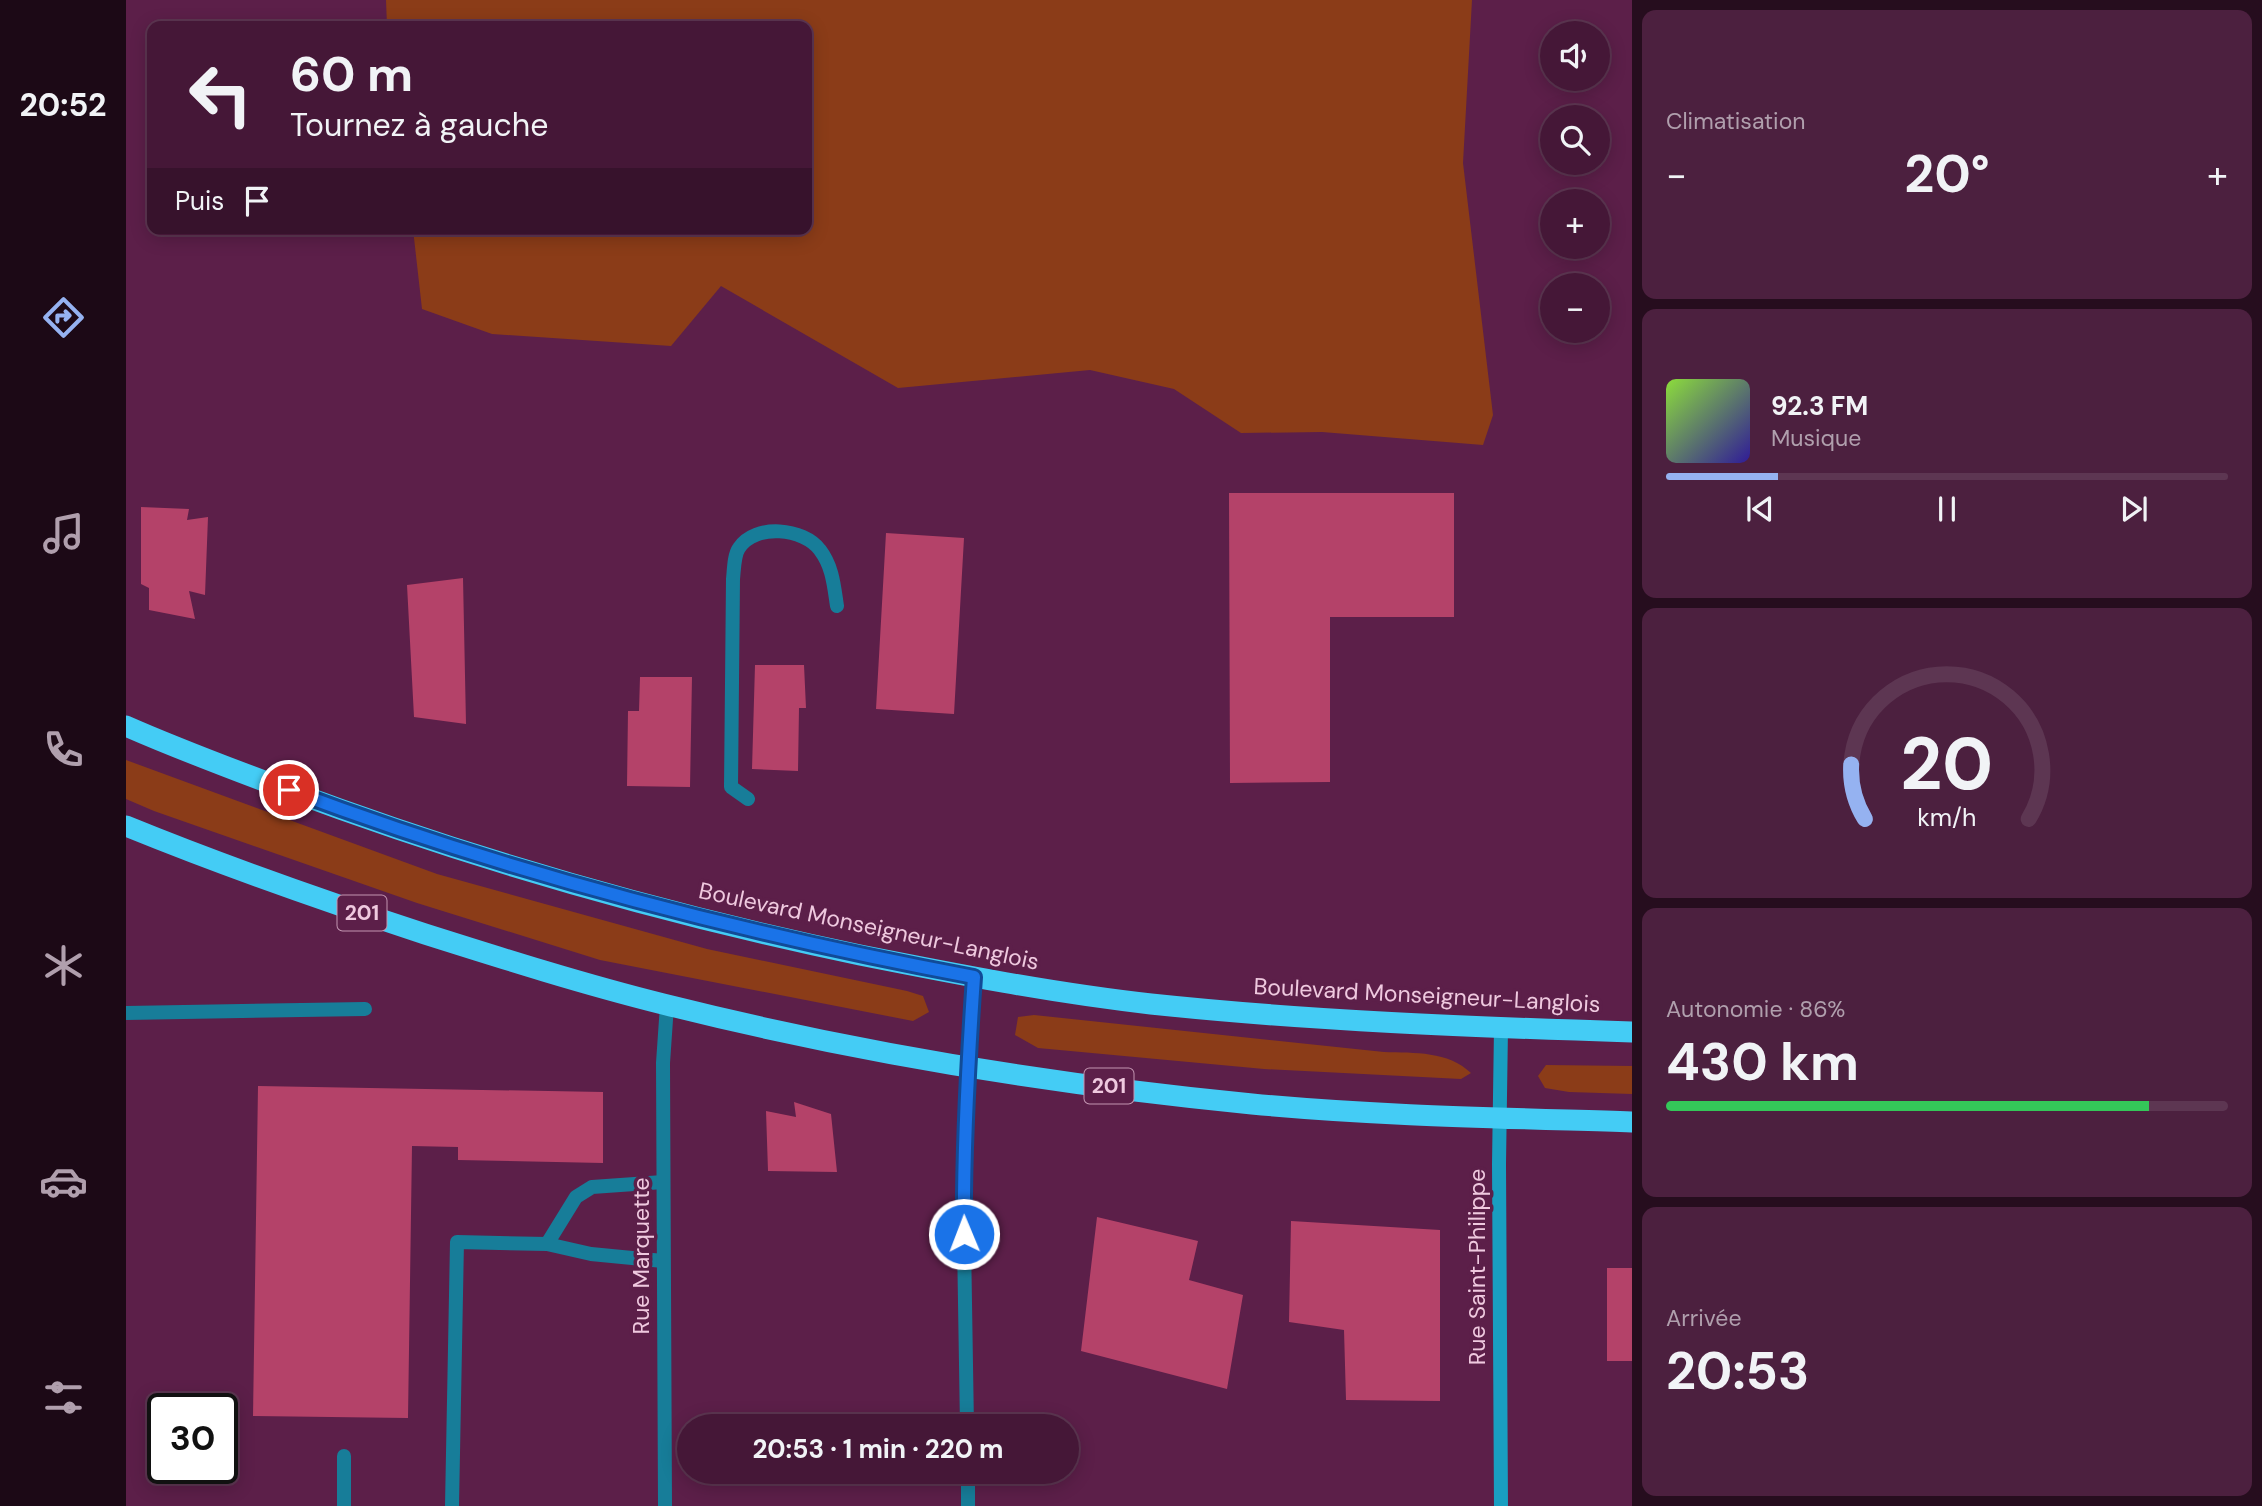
<!DOCTYPE html>
<html lang="fr">
<head>
<meta charset="utf-8">
<style>
  :root { --surface:#451737; --page:#4c203f; --text:#f1f3f6; --muted:#b09fad; --line:#5d3652; --accent:#95b2f1 }
  body { margin:0; font-family:"DM Sans",sans-serif; background:var(--page); color:var(--text); height:100vh; display:flex; flex-direction:column; font-size:26px; white-space:nowrap }
  * { box-sizing:border-box; margin:0 }
  p { font-size:23px; color:var(--muted) }
  .icon { flex:none; width:38px; height:38px; fill:none; stroke:currentColor; stroke-width:2; stroke-linecap:round; stroke-linejoin:round }
  .map { position:relative; flex:1; overflow:hidden }
  .details { display:flex; flex-direction:column; gap:10px; padding:10px; background:#260d1e; width:630px }
  .details>* { flex:none }
  .hud { position:absolute; left:21px; top:21px; width:665px; height:214px; border-radius:14px; box-shadow:0 4px 18px #0003,0 0 0 2px var(--line); background:#451737; color:var(--text); overflow:hidden }
  .tools { position:absolute; left:1414px; top:21px; display:grid; gap:14px }
  .tools a { display:grid; place-items:center; width:70px; height:70px; border-radius:50%; background:var(--surface); box-shadow:0 4px 18px #0003,0 0 0 2px var(--line); font-size:35px }
  .speed { position:absolute; left:21px; top:1393px; display:flex; gap:14px; font-size:35px; font-weight:700; text-align:center }
  .speed>* { display:grid; place-content:center; width:91px; height:91px; border-radius:50%; background:var(--surface); box-shadow:0 4px 18px #0003,0 0 0 2px var(--line); line-height:1 }
  .speed .limit { border:4px solid #111; border-radius:10px; background:#fff; color:#111 }
  .pin { position:absolute; display:grid; place-items:center; width:60px; height:60px; color:#fff; margin:-30px; border:4px solid #fff; border-radius:50%; box-shadow:0 2px 7px #0007 }
  .me { position:absolute; width:77px; margin:-38px; rotate:359deg; stroke-linejoin:round; filter:drop-shadow(0 0 5px #0008) }
  .turn { display:flex; align-items:center; gap:24px; height:147px; padding:0 28px; font-size:32px }
  .turn .icon { width:91px; height:91px; stroke-width:2.5 }
  .turn b { display:block; font-size:49px; line-height:60px }
  .then { display:flex; align-items:center; height:66px; padding:0 28px; background:#0003; gap:14px; font-size:26px }
  .big { font-size:52px; font-weight:700; line-height:1.1 }
  .details .card { flex:1; display:flex; flex-direction:column; justify-content:center; gap:10px; min-width:0; padding:0 24px; border-radius:14px; background:var(--page) }
  .details .dial { align-items:center; gap:0 }
  .dial svg { height:182px; overflow:visible; fill:none; stroke:var(--line); stroke-width:7; stroke-linecap:round; text-anchor:middle }
  .dial text { fill:var(--text); stroke:none }
  .song { display:flex; align-items:center; gap:21px }
  .cover { width:84px; height:84px; border-radius:10px; background:linear-gradient(135deg,hsl(90 70% 55%),hsl(250 70% 35%)) }
  .played { height:7px; border-radius:4px; background:linear-gradient(90deg,var(--accent) 20%,var(--line) 20%) }
  .keys { display:flex; justify-content:space-around; direction:ltr }
  .heat { display:flex; justify-content:space-between; align-items:center; font-size:38px; direction:ltr }
  .charge { height:10px; border-radius:5px; background:linear-gradient(90deg,#34c759 86%,var(--line) 0) }
  .trip { position:absolute; left:551px; top:1414px; width:402px; height:70px; border-radius:35px; background:var(--surface); box-shadow:0 4px 18px #0003,0 0 0 2px var(--line); font-weight:700; line-height:70px; text-align:center }
  main { display:flex; flex:1; min-height:0 }
  .tab-bar { display:flex; flex-direction:column; width:126px; justify-content:space-around; align-items:center; background:#1c0916; color:var(--muted) }
  .tab-bar .icon { width:49px; height:49px }
  .tab-bar .on { color:var(--accent) }
  .tab-bar b { font-size:32px; color:var(--text) }
  .map>svg:first-child { display:block }
</style>
</head>
<body>
<main>
<nav class="tab-bar">
<b>20:52</b>
<svg class="icon on" aria-label="directions" viewBox="0 0 24 24"><path d="M12 3l9 9-9 9-9-9zM9 14v-3h6M13 9l2 2-2 2"/></svg>
<svg class="icon" aria-label="music" viewBox="0 0 24 24"><path d="M9 18V5l10-2v13"/><circle cx="6" cy="18" r="3"/><circle cx="16" cy="16" r="3"/></svg>
<svg class="icon" aria-label="phone" viewBox="0 0 24 24"><path d="M5 4h4l2 5-3 2q2 4 5 5l2-3 5 2v4C11 20 4 13 5 4z"/></svg>
<svg class="icon" aria-label="climate" viewBox="0 0 24 24"><path d="M12 3v18M4 7l16 10M4 17L20 7"/></svg>
<svg class="icon" aria-label="car" viewBox="0 0 24 24"><path d="M5 17H2v-5l4-1 3-4h7l3 4 3 1v5h-3M9 17h6M6 11h13"/><circle cx="7" cy="17" r="2"/><circle cx="17" cy="17" r="2"/></svg>
<svg class="icon" aria-label="filters" viewBox="0 0 24 24"><path d="M4 7h16M4 17h16"/><circle cx="9" cy="7" r="2"/><circle cx="15" cy="17" r="2"/></svg>
</nav>
<div class="map">
<svg width="1506" height="1506" viewBox="0 0 1506 1506">
  <rect width="100%" height="100%" fill="#5c1f49"/>
  <!-- green -->
  <path fill="#8b3c18" d="M260,0H1346L1337,163L1367,415L1357,445L1196,432L1115,433L1048,389L964,370L772,388L595,286L545,346L366,334L296,309L287,229H681V26H261Z
    M0,760L311,874L581,949L781,991L797,996L803,1012L787,1021L474,960L291,903L28,811L0,799Z
    M908,1015L1258,1052C1289,1053 1322,1051 1345,1073L1335,1079L1138,1069L912,1048L889,1035L892,1017Z
    M1420,1065L1506,1066V1094L1443,1092L1419,1088L1412,1076Z"/>
  <!-- building -->
  <path fill="#b44269" d="M1103,493H1328V617H1204V782L1104,783Z
    M15,507L63,509L61,520L82,517L79,595L63,591L69,619L23,610V588L15,584Z
    M760,533L838,538L828,714L750,709Z
    M337,578L340,724L288,717L281,585Z
    M629,665H678L680,708H673L672,771L626,769Z
    M514,677H566L564,787L501,786L502,711H513Z
    M132,1086L477,1092V1163L332,1160V1147L286,1146L282,1418L127,1416Z
    M668,1102L705,1114L711,1172L642,1171L640,1111L670,1117Z
    M971,1217L1072,1241L1063,1280L1117,1295L1101,1389L955,1351Z
    M1165,1221L1314,1230V1401L1220,1400L1218,1330L1163,1322Z
    M1481,1268H1506V1361H1481Z"/>
  <g fill="none" stroke-linecap="round" stroke-linejoin="round">
    <!-- lane -->
    <path stroke="#177d99" stroke-width="14" d="M622,799L605,787L607,579C608,570 608,555 613,548C629,523 678,528 694,550C707,567 708,587 711,606
      M421,1244L450,1197L466,1187L537,1182
      M218,1456V1506
      M326,1506L331,1242L421,1244L465,1254L537,1261"/>
    <!-- street -->
    <path stroke="#177d99" stroke-width="14" d="M0,1013L239,1009
      M841,1426L837,1179L841,1066L848,977
      M842,1472V1506
      M539,1506L537,1063L541,1005"/>
    <!-- secondary -->
    <path stroke="#199ec1" stroke-width="14" d="M1375,1028L1373,1164L1375,1506"/>
    <!-- highway -->
    <path stroke="#44ccf5" stroke-width="21" d="M0,726C52,749 106,769 159,789C346,859 538,914 734,955C830,974 927,993 1025,1004C1185,1021 1345,1027 1506,1032
      M0,826C98,866 198,901 299,934C378,959 457,984 537,1004C728,1052 930,1085 1126,1104C1252,1116 1379,1118 1506,1122"/>
  </g>
  <g fill="none" stroke-linecap="round" stroke-linejoin="round">
    <!-- route casing -->
    <g stroke="#114b97" stroke-width="18">
      <path id="route" d="M163,790C386,874 614,933 848,977C842,1063 837,1148 838,1234"/>
    </g>
    <!-- route -->
    <use href="#route" stroke="#1a73e8" stroke-width="12"/>
  </g>
  <g text-anchor="middle" stroke-width="7" stroke-linejoin="round" paint-order="stroke">
    <!-- shield labels -->
    <g fill="#5c1f49" stroke="#c396b2" stroke-width="2">
      <rect x="211.5" y="895.5" width="49" height="35" rx="5"/>
      <rect x="958.5" y="1068.5" width="49" height="35" rx="5"/>
    </g>
    <g font-size="21" font-weight="bold" fill="#efc9df">
      <text x="236" y="920">201</text>
      <text x="983" y="1093">201</text>
    </g>
    <!-- street labels -->
    <g font-size="23" fill="#efc9df" stroke="#5c1f49">
      <text transform="translate(743 926) rotate(12)" y="8">Boulevard Monseigneur-Langlois</text>
      <text transform="translate(1301 995) rotate(3)" y="8">Boulevard Monseigneur-Langlois</text>
      <text transform="translate(515 1256) rotate(-90)" y="8">Rue Marquette</text>
      <text transform="translate(1351 1267) rotate(-90)" y="8">Rue Saint-Philippe</text>
    </g>
  </g>
</svg>
<div class="tools">
<a><svg class="icon" aria-label="sound" viewBox="0 0 24 24"><path d="M4 9h4l5-4v14l-5-4H4zM17 9q2 3 0 6"/></svg></a>
<a><svg class="icon" aria-label="search" viewBox="0 0 24 24"><circle cx="10" cy="10" r="6"/><path d="M15 15l6 6"/></svg></a>
<a>+</a>
<a>−</a>
</div>
<div class="speed"><div class="limit">30</div></div>
<div class="pin" style="left:163px;top:790px;background:#d93025"><svg class="icon" aria-label="arrive" viewBox="0 0 24 24"><path d="M6 21V4h12l-3 4 3 4H6"/></svg></div>
<svg class="me" style="left:838px;top:1234px" viewBox="-20 -20 40 40"><circle r="17" fill="#1a73e8" stroke="#fff" stroke-width="3"/><path d="M0-11L8 9 0 5-8 9z" fill="#fff"/></svg>
<div class="trip">20:53 · 1 min · 220 m</div>
<div class="hud">
<div class="turn"><svg class="icon" aria-label="left" viewBox="0 0 24 24"><path d="M17 20v-9H6M10 6l-5 5 5 5"/></svg><div><b>60 m</b>Tournez à gauche</div></div>
<div class="then">Puis<svg class="icon" aria-label="arrive" viewBox="0 0 24 24"><path d="M6 21V4h12l-3 4 3 4H6"/></svg></div>
</div>
</div>
<section class="details">
<div class="card"><p>Climatisation</p>
<div class="heat"><a>−</a><b class="big">20°</b><a>+</a></div>
</div>
<div class="card">
<div class="song"><i class="cover"></i><div><b>92.3 FM</b><p>Musique</p></div></div>
<div class="played"></div>
<div class="keys"><svg class="icon" aria-label="previous" viewBox="0 0 24 24"><path d="M18 5L8 12l10 7zM5 5v14"/></svg><svg class="icon" aria-label="pause" viewBox="0 0 24 24"><path d="M8 5v14M16 5v14"/></svg><svg class="icon" aria-label="next" viewBox="0 0 24 24"><path d="M6 5l10 7-10 7zM19 5v14"/></svg></div>
</div>
<div class="card dial"><svg viewBox="0 0 100 80">
<path d="M14 69A42 42 0 1 1 86 69"/>
<path d="M14 69A42 42 0 0 1 8 45" stroke="#95b2f1"/>
<text x="50" y="56" font-size="32" font-weight="700">20</text>
<text x="50" y="72" font-size="11">km/h</text>
</svg></div>
<div class="card"><p>Autonomie · 86%</p><b class="big">430 km</b><div class="charge"></div></div>
<div class="card"><p>Arrivée</p><b class="big">20:53</b></div>
</section>
</main>
</body>
</html>
